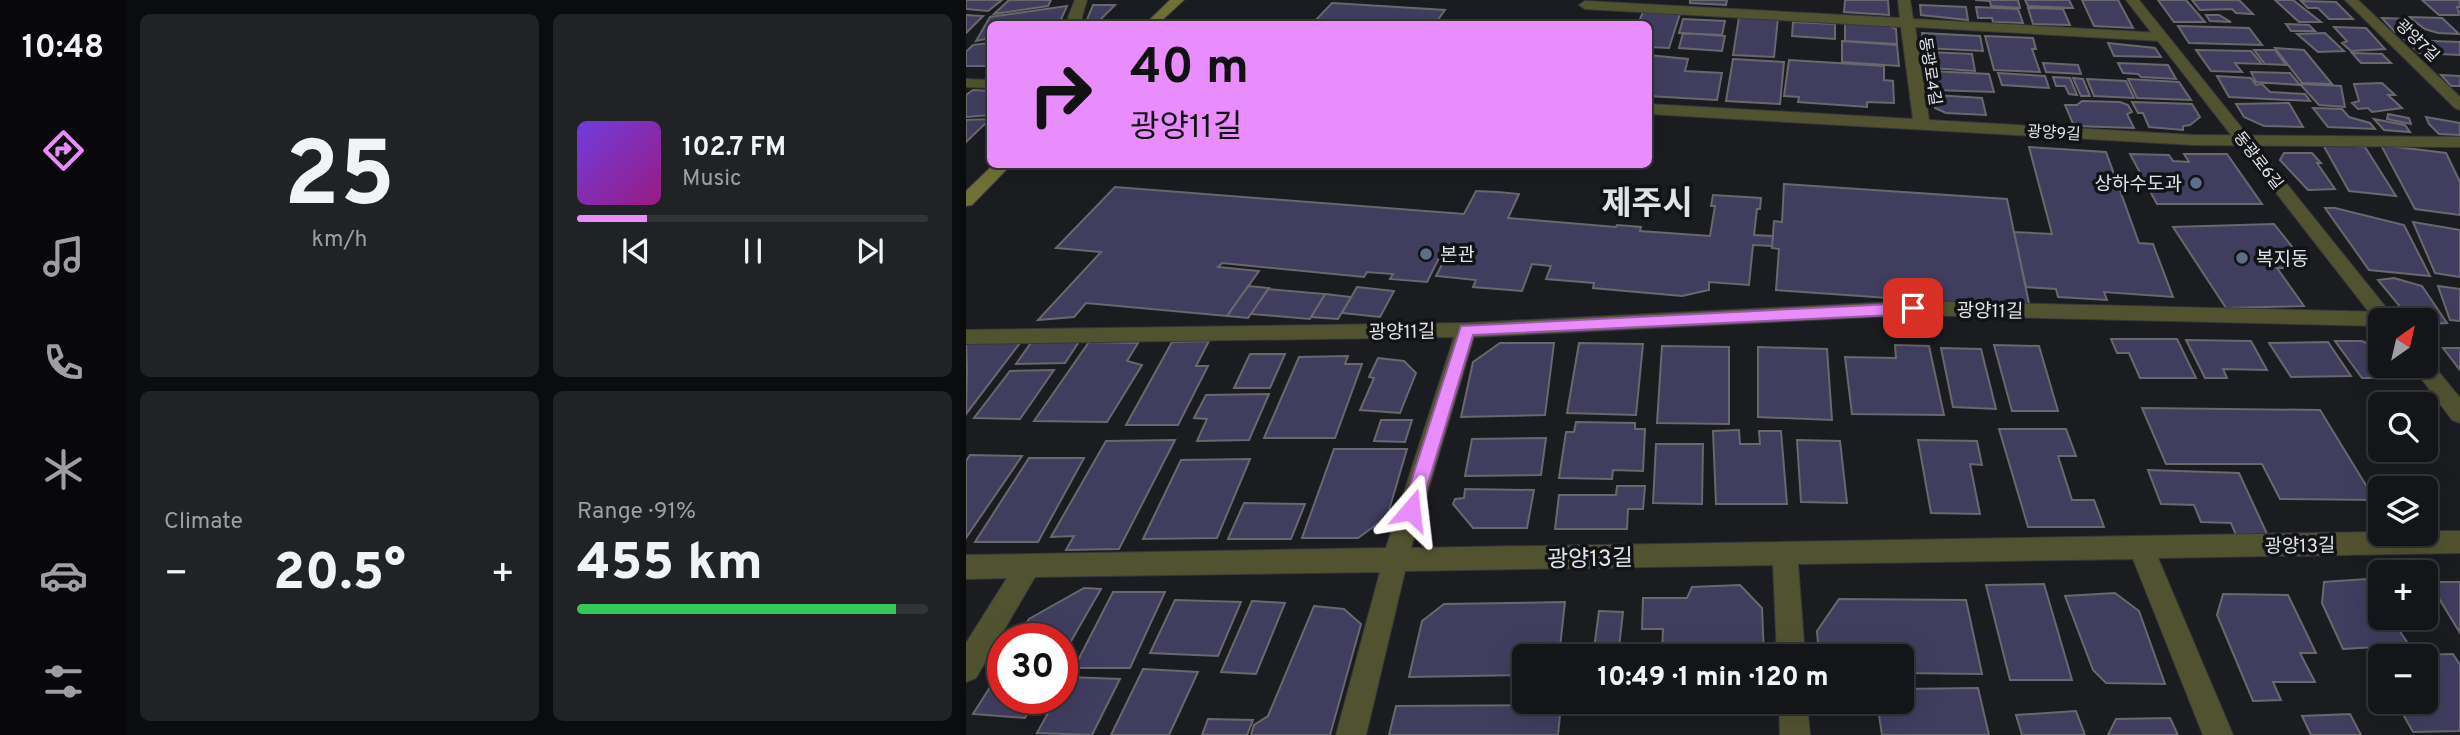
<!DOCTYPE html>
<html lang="en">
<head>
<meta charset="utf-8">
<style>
  :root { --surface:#141518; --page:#212225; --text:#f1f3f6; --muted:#9d9fa2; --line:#333437; --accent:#e98dfe }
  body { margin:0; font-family:Overpass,"Noto Sans KR",sans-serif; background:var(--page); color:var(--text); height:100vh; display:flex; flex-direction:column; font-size:26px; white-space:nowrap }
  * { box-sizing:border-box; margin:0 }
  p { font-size:23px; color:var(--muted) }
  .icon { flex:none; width:38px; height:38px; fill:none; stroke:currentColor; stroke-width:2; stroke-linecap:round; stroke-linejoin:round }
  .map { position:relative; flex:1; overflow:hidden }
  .drawer { display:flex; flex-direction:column; gap:14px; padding:14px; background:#0b0c0d; width:840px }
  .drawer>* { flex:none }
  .guide { position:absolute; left:21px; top:21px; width:665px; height:147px; border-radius:10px; box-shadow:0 7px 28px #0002,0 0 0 2px var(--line); background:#e98dfe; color:#111; overflow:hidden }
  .needle { width:46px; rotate:34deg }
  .tools { position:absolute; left:1402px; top:308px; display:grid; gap:14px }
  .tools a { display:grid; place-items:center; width:70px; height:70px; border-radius:10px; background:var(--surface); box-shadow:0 7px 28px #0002,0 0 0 2px var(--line); font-size:35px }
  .speed { position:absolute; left:21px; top:623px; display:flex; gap:14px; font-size:35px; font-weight:700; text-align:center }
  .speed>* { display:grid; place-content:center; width:91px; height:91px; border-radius:50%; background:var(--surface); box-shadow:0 7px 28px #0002,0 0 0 2px var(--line); line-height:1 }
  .speed .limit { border:10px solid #d22; background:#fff; color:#111 }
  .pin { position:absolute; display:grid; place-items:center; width:60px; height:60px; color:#fff; margin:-30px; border-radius:14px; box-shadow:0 4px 10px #0006 }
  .me { position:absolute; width:77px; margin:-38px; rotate:17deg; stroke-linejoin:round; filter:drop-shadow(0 0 5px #0008) }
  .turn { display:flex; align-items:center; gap:24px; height:147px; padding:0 28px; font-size:32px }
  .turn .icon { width:91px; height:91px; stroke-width:2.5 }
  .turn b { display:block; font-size:49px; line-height:60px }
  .big { font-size:52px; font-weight:800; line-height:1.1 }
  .drawer .tile { flex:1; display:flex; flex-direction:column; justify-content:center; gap:10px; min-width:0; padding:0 24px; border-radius:10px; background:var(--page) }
  .drawer .dial { align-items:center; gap:0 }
  .dial b { font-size:91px; line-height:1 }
  .song { display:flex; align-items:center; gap:21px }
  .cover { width:84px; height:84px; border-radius:10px; background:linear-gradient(135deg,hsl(260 70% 55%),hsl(310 70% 35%)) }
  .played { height:7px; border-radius:4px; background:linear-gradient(90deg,var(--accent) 20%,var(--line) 20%) }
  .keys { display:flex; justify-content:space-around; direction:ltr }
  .heat { display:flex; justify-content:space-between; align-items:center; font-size:38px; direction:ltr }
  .charge { height:10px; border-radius:5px; background:linear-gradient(90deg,#34c759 91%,var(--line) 0) }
  .drawer .tiles { flex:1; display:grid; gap:14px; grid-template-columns:repeat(2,1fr) }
  .trip { position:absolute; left:546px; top:644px; width:402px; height:70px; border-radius:10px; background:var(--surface); box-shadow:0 7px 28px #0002,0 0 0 2px var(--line); font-weight:800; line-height:70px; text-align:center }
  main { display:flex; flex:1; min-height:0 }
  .tabs { display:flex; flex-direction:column; width:126px; justify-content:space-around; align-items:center; background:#08080a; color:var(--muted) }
  .tabs .icon { width:49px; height:49px }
  .tabs .on { color:var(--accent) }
  .tabs b { font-size:32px; color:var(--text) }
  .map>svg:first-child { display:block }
</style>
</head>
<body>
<main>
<nav class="tabs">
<b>10:48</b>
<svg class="icon on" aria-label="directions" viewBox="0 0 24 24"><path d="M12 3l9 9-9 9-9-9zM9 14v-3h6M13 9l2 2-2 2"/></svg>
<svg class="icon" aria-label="music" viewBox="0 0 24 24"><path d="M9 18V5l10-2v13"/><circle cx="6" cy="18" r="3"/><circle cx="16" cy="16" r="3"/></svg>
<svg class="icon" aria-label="phone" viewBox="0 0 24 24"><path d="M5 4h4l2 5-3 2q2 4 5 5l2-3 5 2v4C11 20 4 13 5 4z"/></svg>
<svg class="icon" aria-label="climate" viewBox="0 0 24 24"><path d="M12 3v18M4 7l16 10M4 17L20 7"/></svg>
<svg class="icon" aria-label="car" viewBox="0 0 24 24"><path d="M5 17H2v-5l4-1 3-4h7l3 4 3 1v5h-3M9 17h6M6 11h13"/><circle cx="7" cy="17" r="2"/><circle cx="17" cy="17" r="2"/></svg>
<svg class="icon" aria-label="filters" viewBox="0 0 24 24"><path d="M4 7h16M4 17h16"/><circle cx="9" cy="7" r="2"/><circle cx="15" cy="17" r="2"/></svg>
</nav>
<section class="drawer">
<div class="tiles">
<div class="tile dial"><b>25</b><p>km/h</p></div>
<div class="tile">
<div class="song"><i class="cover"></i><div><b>102.7 FM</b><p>Music</p></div></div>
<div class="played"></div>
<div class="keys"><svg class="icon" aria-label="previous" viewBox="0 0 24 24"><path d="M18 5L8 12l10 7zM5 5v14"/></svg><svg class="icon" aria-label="pause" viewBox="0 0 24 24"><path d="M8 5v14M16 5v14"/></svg><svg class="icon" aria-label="next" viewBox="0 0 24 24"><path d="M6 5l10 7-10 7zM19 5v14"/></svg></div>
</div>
<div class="tile"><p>Climate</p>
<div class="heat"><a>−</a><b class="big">20.5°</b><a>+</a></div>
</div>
<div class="tile"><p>Range · 91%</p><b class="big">455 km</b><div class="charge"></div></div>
</div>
</section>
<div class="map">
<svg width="1494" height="735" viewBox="0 0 1494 735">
  <rect width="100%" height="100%" fill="#1b1c20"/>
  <!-- building -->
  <path fill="#413d5f" stroke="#68686d" stroke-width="2" d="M0,0H36L22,11L0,9Z
    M43,0H85L82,6L28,14Z
    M724,0H761L760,5L724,3Z
    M879,0H922L923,15L878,12Z
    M1009,0H1052L1054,8L1025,6L1024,1Z
    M1059,0H1103L1107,8L1062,6Z
    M1116,0H1152L1167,28L1128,26Z
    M1192,0H1220L1239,22H1208Z
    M1226,0H1273L1287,14L1270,13L1266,9L1234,10Z
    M1309,0H1327L1355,22H1333Z
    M1456,0H1494V7H1491L1494,15H1473Z
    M1335,1L1370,2L1387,19H1363L1352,8H1342Z
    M366,3L479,10L469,24H346Z
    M127,5H149L132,22H120Z
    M954,5L1000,7L1002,20L955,15Z
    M101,6L93,24H24V38L10,41L24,17Z
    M1010,7L1052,9L1057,23L1027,22L1026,18H1012Z
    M1062,8L1097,9L1104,25L1067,24Z
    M677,12L714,14L703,48L682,47V24H672Z
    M0,15L17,16L0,33Z
    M1240,15H1253L1265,22L1244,21Z
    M773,17L812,18L808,57L767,55Z
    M1443,17L1476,18L1493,34L1472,33L1459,29Z
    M1416,18L1442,19L1449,33L1429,32Z
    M717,19L759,21L756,35L713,33Z
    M827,22L869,24V39L826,36Z
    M879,23L921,25L930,29L931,44L879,41Z
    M1320,24L1343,25L1349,31H1325Z
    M1212,26L1283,28L1296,45L1223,43Z
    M1368,27L1400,28L1419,49L1385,51L1376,43L1381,41Z
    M717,33L759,36L756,51L713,48Z
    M956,33L1014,36L1017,51L958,48Z
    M1359,33L1378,51L1352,52L1331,34Z
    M1019,36L1067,38L1070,49H1066L1074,72L1028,70Z
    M1439,40L1494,42V55L1453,53Z
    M876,41L931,45L933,66L876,62Z
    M24,43L23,66H0V52L7,45Z
    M1142,43L1189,48L1195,57L1148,56Z
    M1309,48L1338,50L1366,84L1336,83Z
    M1230,50L1285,51L1296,64L1269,63L1276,72L1245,71Z
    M1288,50H1309L1320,65L1299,64Z
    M963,52L1006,54L1009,71L965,68Z
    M1386,53L1416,54L1425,63H1395Z
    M682,55L722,59L719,71L756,73L751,100L682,96Z
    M767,59L818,62L814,104L760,101Z
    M823,60L918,66V80L927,81L928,103L901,102V107L832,102L833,97L818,96Z
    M1077,63L1112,65L1115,74L1080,72Z
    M1152,63L1202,65L1210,79L1175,77L1172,74L1157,73Z
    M964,71L1023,74L1028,92L967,90Z
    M1285,72L1324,73L1334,85L1290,82Z
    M1032,73L1079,76L1083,88L1036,85Z
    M1475,75L1494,76V86H1485Z
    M1251,76L1285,78L1290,85L1296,84L1304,92L1339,94L1344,101L1263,97Z
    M1087,77L1104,78L1111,95L1103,94L1099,86H1090Z
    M1107,78L1117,79L1124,96H1115Z
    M1121,79L1160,81L1168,98L1128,96Z
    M1162,79L1213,82L1225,100L1171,98Z
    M1416,83L1429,95H1422L1436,108L1406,112L1402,108L1392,109L1386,103L1393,101L1388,84Z
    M1334,84L1375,86L1379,107L1353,105Z
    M7,90L24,91V115L0,117V95Z
    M968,95L1016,98L1020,115L980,113L969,108Z
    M1116,101L1154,102L1162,105L1166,112L1161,114L1168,128L1108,126L1099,105H1111Z
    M1166,102L1226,104L1234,117L1224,125L1217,126V130L1183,127L1177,113H1172Z
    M1323,103L1337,127L1298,126L1278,117L1270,104Z
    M1347,108L1376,109L1383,117L1404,123L1409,129L1362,127Z
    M1422,114L1443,118L1445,124L1421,119Z
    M1460,117L1494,123V135L1473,134L1463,124Z
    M24,119L0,142V120Z
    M1408,119L1439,125L1444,132L1418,130Z
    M1356,143L1399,147L1430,196L1383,191Z
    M1415,145L1480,153L1494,182V215L1449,209Z
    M1063,147L1140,152L1173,243L1187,244L1207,297L1138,292L1141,300L1092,297L1090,289L1060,287L1048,232L1086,234Z
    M1318,153H1346L1355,163H1351L1369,189L1342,190L1314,160Z
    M1164,154L1203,155L1207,161L1223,162L1218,154H1261L1296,204H1191Z
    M818,184L1041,199L1064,308L810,290L813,249L806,248L808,221L816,222Z
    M149,187L498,214L510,191L532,192L553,194L542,218L650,227L651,225L675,227L674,231L744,236L749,206H745L747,195L795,198L794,209H791L788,235L807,236L806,246L787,245L783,285L743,282V290L716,296L627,288L628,283L580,279L585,266L566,264L556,291L507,287L510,280L470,276L480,257L474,256L461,282L424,279L427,274L401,272L398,277L256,263L252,267L293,271L261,316L120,303L108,317L72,320L135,252L90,248Z
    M1359,208H1369L1438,225L1464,276L1403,270Z
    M1447,222L1494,230V277L1469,273Z
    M1308,224L1327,248L1318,249L1333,268H1311L1338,306L1260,308L1207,227Z
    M1428,278L1456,286L1481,323L1460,324V320H1445L1412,280Z
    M282,286L303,288L282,318L261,316Z
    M1472,286L1494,289V321L1484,320Z
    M391,287L428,291L414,317L376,313Z
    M302,289L359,294L344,319L285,314Z
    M359,294L385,297L372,319L345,317Z
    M69,337H116L99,363L50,364Z
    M1145,339H1211L1230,378H1174L1163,353H1151Z
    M1220,340L1285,341L1301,370L1257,369L1261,378H1239Z
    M243,341L230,366H242L212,425H160L206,342Z
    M1369,341H1396L1414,349V366H1428L1437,378H1396Z
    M123,342L172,343L161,361L176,365L141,422L68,421Z
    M1362,342L1385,376L1325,377L1303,343Z
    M0,343H54L0,414L1,368Z
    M534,343H588L579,415L495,417L507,362Z
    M613,343L677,344L670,415L601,413Z
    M929,345L963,346L978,415L886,414L879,357L930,358Z
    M1028,345L1073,346L1092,411H1046Z
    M696,346L763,347V424L691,423Z
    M792,347L861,349L866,420L792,417Z
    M975,348L1015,349L1030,409L987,407Z
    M1477,348H1494V370Z
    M284,354H319L304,388H268Z
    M382,356L379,364H396L369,438H298L333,357Z
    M412,358L438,361L450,373L434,413L394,410L408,378L403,377Z
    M88,370L54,419L8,418L44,371Z
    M303,394L283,440L231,441L241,419L228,418L240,395Z
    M1176,408L1354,410L1409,500L1314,499L1296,464H1200Z
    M415,420H446L439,442L408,441Z
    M610,422L669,423V429H679L677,471L647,470L646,479L593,478L600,432H608Z
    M1033,429H1100L1110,456H1092L1106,500H1128L1138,527H1062Z
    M773,430L774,444H794L793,431H815L821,504H750L747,431Z
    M580,438L575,475L499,476L506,439Z
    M209,440L153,549L100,550L108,536L85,537L140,441Z
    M831,440L874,441L881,503L835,502Z
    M952,440L1011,441L1016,465L1004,464L1014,514L965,513Z
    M690,444H737L736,504L687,503Z
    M368,449H441L421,517L392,538H336Z
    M4,455L56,456L0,538V461Z
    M63,458H118L72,542H9Z
    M284,459L251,538L177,539L215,460Z
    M1182,470L1273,473L1302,536L1270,535L1265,523L1235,522L1228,505L1195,504Z
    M651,486H679L677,509H662L661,529H589L593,495H650Z
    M499,489L568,490L561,528H507L487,504L489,499L498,498Z
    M278,503L339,504L325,539H262Z
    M1401,579L1414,600V618H1425L1443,645L1377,649L1356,603L1358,582Z
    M1463,582H1494V633Z
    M1078,584L1106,680H1044L1020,585Z
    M774,585L796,608L798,656H696L697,629H676L677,598H721L726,587Z
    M118,588L135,589L104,643L96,642V639H50L63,619Z
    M147,592H199L164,668H108Z
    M1149,593L1173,611L1199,684L1140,683L1127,670L1099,596Z
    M1257,594L1322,595L1350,653H1334L1349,682H1307L1315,700L1287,701L1251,615Z
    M873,599L1000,600L1016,674L936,673V656H853L851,631Z
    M209,600L275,602L252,656L184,653Z
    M286,601L319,603L290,674L255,672Z
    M599,602L593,656H558V675L443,677L456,621L478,604Z
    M348,606L378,609L395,624L364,735H285L288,725L302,716Z
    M633,611L657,612L652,656H627Z
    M1487,654L1494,665V731L1447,732L1430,702H1460V656L1447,655Z
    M37,667V698H70L59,718L7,714Z
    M177,669L232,672L203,735H145Z
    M101,677L154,679L126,735L71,733L90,698H96V686Z
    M1012,688L1023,735H916L911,702H936V689Z
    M595,705L592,735H423L430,706Z
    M1110,711L1119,735H1056L1050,715Z
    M1384,714L1395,735H1345L1336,716Z
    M1204,718L1212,735H1142L1150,719Z
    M242,719L287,720L281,735H236Z"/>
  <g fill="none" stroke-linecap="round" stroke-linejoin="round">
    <!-- minor casing -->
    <g stroke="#37383c" stroke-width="2">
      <path id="minor" d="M109,0H121L116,17V24H103L102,17Z
        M932,0H944L947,19L1195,33L1202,37L1195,41L949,27L963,120L1228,135L1494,137V147L1228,145L682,114V104L947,119L935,27L619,9L613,5L619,1L934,18Z
        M1379,0H1392L1494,97V110L1489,108Z
        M0,79L24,80V88L0,87Z
        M947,301L1418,312L1425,314L1428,319L1414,320V326L947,315L508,337L445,548L1414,532L1460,534V531H1494V553L1192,558L1267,735H1237L1167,559L832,564L839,656H811L807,565L439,571L400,735H370L414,572L69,577L10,678L0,682V643L41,578L0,579V555L420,548L488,337L0,344V330L500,323Z
        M813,702H841L844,735H814Z"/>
    </g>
    <!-- tertiary casing -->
    <g stroke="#37383c" stroke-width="2">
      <path id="tertiary" d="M1160,0H1173L1430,320H1414L1413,325Z
        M1460,359L1463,360L1494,398V423L1486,420L1446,366H1460Z"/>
    </g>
    <!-- secondary casing -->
    <g stroke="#37383c" stroke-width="2">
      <path id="secondary" d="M204,0H218L192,24H179Z
        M28,164H46L6,205L0,206V191Z"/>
    </g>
    <!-- minor -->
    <use href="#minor" fill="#515330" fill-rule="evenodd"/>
    <!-- tertiary -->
    <use href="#tertiary" fill="#515330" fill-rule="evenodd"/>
    <!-- secondary -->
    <use href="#secondary" fill="#6f7137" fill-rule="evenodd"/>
  </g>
  <!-- route -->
  <path fill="#e98dfe" stroke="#975ca5" stroke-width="2" d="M947,303L955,308L947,314L507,335L454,510L452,516L445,518L439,516L436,510L495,326Z"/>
  <!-- markers -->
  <g fill="#5c6f8a" stroke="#121317" stroke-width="2.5">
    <circle cx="1230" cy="183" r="7"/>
    <circle cx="460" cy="254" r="7"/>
    <circle cx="1276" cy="258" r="7"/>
  </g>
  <g text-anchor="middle" stroke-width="7" stroke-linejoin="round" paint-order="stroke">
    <!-- far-street labels -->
    <g font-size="16" fill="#e2e3e6" stroke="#121317">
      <text transform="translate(1452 40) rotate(44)" y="6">광양7길</text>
      <text transform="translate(965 71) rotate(81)" y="6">동광로4길</text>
      <text transform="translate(1088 132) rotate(3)" y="6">광양9길</text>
      <text transform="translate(1293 160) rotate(52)" y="6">동광로6길</text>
    </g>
    <!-- poi labels -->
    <g font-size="19" fill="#e2e3e6" stroke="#121317" text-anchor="start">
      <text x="1216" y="190" text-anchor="end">상하수도과</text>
      <text x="474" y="261">본관</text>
      <text x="1290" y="265">복지동</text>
    </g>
    <!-- street labels -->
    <g font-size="19" fill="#e2e3e6" stroke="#121317">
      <text transform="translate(1024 310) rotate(1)" y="7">광양11길</text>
      <text transform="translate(436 331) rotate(-1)" y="7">광양11길</text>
      <text transform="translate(1334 545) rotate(-1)" y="7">광양13길</text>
    </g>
    <!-- near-street labels -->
    <g font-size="23" fill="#e2e3e6" stroke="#121317">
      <text transform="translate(624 558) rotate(-1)" y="8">광양13길</text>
    </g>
    <!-- town labels -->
    <g font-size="33" font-weight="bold" fill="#e2e3e6" stroke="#121317">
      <text x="681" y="214">제주시</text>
    </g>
  </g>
</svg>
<div class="tools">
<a><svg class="needle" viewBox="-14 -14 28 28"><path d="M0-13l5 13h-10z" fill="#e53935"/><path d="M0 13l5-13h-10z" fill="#9d9fa2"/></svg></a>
<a><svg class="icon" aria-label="search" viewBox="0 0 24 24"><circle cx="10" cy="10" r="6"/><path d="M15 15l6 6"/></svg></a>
<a><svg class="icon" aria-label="layers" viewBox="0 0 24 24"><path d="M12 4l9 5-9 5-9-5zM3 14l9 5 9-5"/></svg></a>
<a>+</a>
<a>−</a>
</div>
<div class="speed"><div class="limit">30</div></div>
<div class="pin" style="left:947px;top:308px;background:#d93025"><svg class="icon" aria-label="arrive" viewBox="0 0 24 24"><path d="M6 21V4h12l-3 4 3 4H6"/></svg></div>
<svg class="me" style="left:445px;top:510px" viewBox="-20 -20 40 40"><path d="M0-17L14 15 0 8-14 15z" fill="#e98dfe" stroke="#fff" stroke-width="4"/></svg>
<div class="trip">10:49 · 1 min · 120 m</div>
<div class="guide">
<div class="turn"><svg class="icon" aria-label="right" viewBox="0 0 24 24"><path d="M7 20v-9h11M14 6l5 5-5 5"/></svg><div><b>40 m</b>광양11길</div></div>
</div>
</div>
</main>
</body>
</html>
